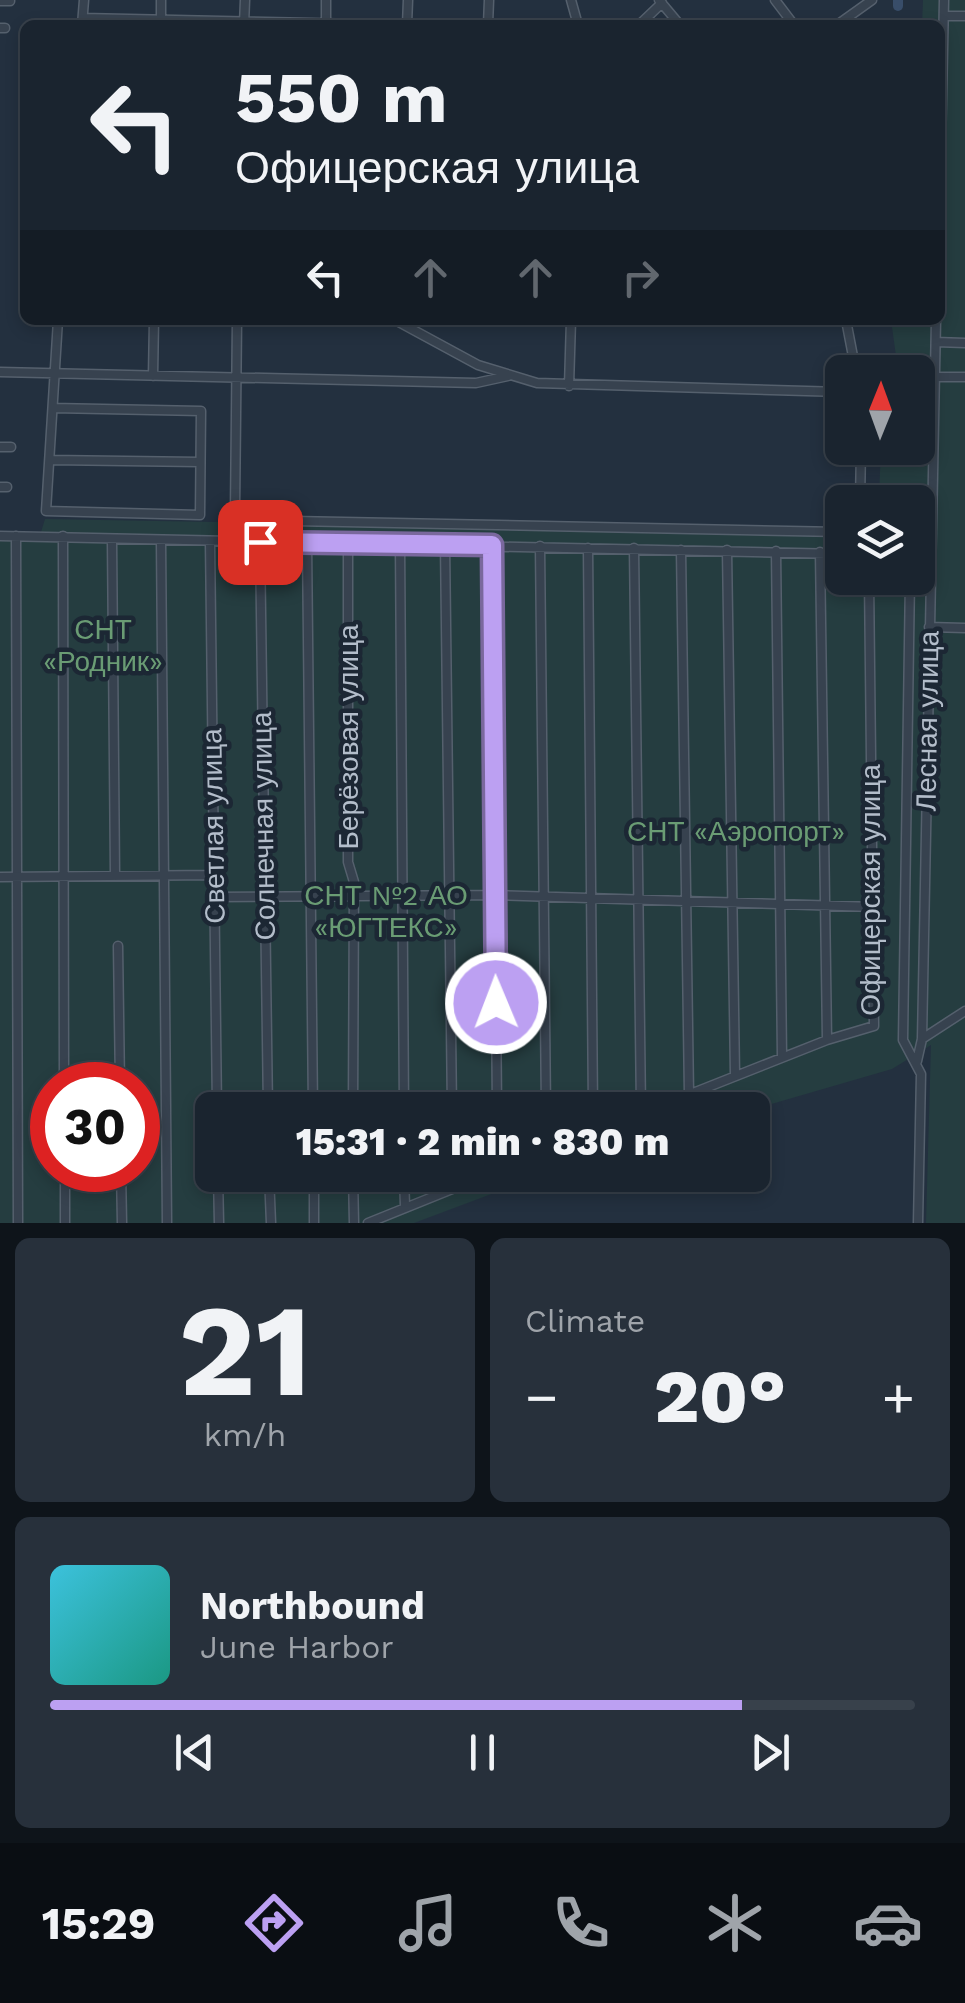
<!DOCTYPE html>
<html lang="en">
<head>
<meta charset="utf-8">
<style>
  :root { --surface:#1a242f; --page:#27303b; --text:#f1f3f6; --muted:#9fa4aa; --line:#38414b; --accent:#bca0f2 }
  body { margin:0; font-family:"Work Sans",sans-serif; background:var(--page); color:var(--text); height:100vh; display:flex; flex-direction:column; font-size:38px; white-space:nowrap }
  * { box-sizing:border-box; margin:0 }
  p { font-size:32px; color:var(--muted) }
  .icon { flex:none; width:55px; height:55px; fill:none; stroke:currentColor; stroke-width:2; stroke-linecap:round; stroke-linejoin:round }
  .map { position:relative; height:1223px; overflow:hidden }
  .drawer { display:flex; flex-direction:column; gap:15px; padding:15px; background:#0e141a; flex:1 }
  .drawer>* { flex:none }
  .guide { position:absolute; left:20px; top:20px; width:925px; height:305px; border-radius:15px; box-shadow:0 5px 15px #0003,0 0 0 2px var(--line); background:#1a242f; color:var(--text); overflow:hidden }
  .needle { width:65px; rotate:1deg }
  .tools { position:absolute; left:825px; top:355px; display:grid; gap:20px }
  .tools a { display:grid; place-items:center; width:110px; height:110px; border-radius:15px; background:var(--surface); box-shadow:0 5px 15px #0003,0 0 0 2px var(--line); font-size:50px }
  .speed { position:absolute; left:30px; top:1062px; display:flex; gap:20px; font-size:50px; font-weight:700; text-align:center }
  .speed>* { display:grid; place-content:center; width:130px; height:130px; border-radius:50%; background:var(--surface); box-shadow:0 5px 15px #0003,0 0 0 2px var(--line); line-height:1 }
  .speed .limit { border:15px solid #d22; background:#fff; color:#111 }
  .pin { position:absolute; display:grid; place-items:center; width:85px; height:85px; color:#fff; margin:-42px; border-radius:20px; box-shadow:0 5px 15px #0006 }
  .me { position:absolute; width:110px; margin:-55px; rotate:359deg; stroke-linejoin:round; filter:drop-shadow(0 0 8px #0008) }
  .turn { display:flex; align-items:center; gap:35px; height:210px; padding:0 50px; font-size:45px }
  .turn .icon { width:130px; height:130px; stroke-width:2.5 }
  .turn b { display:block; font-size:70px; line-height:85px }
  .lanes { display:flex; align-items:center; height:95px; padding:0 50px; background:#0003; justify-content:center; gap:50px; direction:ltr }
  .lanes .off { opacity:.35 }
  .big { font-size:75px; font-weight:800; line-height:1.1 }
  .drawer .widget { flex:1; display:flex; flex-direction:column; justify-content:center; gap:15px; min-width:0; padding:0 35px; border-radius:15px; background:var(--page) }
  .drawer .dial { align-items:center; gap:0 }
  .dial b { font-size:130px; line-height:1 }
  .song { display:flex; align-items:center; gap:30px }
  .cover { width:120px; height:120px; border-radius:15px; background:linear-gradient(135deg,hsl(190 70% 55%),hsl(170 70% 35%)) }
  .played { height:10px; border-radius:5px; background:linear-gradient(90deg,var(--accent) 80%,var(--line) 80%) }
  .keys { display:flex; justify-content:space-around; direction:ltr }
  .heat { display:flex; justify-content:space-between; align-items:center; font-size:55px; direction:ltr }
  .drawer .tiles { flex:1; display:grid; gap:15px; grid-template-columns:1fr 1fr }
  .widget:last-child { grid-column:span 2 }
  .trip { position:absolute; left:195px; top:1092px; width:575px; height:100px; border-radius:15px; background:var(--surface); box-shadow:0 5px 15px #0003,0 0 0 2px var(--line); font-weight:800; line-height:100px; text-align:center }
  .dock { display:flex; height:160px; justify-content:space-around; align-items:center; background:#0a0e13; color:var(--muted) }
  .dock .icon { width:70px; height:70px }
  .dock .current { color:var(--accent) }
  .dock b { font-size:45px; color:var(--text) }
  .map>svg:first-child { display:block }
</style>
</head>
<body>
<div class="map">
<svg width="965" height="1223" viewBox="0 0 965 1223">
  <rect width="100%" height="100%" fill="#23303f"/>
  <!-- green -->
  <path fill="#253d40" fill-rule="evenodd" d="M923,0H965V1223H926L931,1045L892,1069L751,1110H212V1175H542L414,1223H0V541L842,554V578H918V502H879V497L881,448H918V372H886L897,363L891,320H940V25H922ZM52,1085H138V1170H52Z
    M45,519L842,533V551L41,532Z"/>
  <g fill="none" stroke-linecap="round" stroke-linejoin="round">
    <!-- river -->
    <path stroke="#384d69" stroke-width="10" d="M898,6V0"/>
    <!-- minor casing -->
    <g stroke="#55606d" stroke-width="11">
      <path id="minor" d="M571,0L578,25
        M659,0L680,25
        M775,0L794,25
        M0,1H10
        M944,16H965
        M83,18L407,25
        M161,21V0
        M82,25L84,0
        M244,25L245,0
        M326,25V0
        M407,25L408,0
        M488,25L489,0
        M639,25L662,3
        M837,25L872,0
        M0,28H5
        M940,197L944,0
        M237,320L235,510L243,520L842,532
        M395,320L478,365L537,383L842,392
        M846,320L856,372
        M936,342L965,343
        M0,372L476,383L508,376
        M153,376L154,320
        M932,377H965
        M569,386L571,320
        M53,408L201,411L200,515L46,511L58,320
        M0,447H11
        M50,460L200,462
        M0,487H7
        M860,502L861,448
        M0,536L842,554
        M16,536L18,1223
        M63,536L64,1085
        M112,540L115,875
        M161,541L167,1223
        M210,541L217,1110
        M260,542L268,1110
        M307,543L313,1110
        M348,543V862L354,882L353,1110
        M400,543L404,1110
        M445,544L452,1110
        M492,545L497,1110
        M540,546L546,1110
        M588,548L593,1110
        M634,548L641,1110
        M681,550L689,1095
        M727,550L735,1075
        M776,551L782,1057
        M820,552L827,1040
        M910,578L903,1040L921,1074L918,1223
        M929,627L965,628
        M0,877L213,875
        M213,897L495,895L874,907
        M118,946L120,1085
        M922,1039L965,1011
        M917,1061L922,1039L936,320
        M650,1110L827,1040L874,1026L869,578
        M65,1170V1223
        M121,1170L122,1223
        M218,1175L219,1223
        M269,1175L271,1223
        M314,1175V1223
        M353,1175L354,1223
        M404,1175L405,1206
        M368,1223L487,1175"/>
    </g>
    <!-- minor -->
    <use href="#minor" stroke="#37424f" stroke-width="8"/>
  </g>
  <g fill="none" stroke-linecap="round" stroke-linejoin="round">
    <!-- route casing -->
    <g stroke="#7a689d" stroke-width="25">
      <path id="route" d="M260,542L492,545L496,1003"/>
    </g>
    <!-- route -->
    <use href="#route" stroke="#bca0f2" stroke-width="18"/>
  </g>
  <g text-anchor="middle" stroke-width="9" stroke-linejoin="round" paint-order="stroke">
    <!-- park labels -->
    <g font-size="28" fill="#6a9c74" stroke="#1c2734">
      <text x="103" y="639">СНТ<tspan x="103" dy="32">«Родник»</tspan></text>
      <text x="736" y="841">СНТ «Аэропорт»</text>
      <text x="386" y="905">СНТ №2 АО<tspan x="386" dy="32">«ЮГТЕКС»</tspan></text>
    </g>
    <!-- street labels -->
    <g font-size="28" fill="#b3bdca" stroke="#1c2734">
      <text transform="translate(927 721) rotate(-89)" y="10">Лесная улица</text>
      <text transform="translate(348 737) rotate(-90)" y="10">Берёзовая улица</text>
      <text transform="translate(213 826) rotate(-91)" y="10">Светлая улица</text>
      <text transform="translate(263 826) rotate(-91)" y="10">Солнечная улица</text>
      <text transform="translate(870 890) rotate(-90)" y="10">Офицерская улица</text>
    </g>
  </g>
</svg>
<div class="tools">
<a><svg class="needle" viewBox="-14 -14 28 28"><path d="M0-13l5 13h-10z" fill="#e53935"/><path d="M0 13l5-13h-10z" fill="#9fa4aa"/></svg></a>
<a><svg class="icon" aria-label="layers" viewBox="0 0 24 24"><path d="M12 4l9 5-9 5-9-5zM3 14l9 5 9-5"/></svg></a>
</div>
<div class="speed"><div class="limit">30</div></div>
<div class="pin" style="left:260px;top:542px;background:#d93025"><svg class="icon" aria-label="arrive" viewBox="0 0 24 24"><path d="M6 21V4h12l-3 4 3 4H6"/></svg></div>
<svg class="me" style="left:496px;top:1003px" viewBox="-20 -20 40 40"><circle r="17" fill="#bca0f2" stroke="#fff" stroke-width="3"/><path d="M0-11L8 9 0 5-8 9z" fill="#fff"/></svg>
<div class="trip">15:31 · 2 min · 830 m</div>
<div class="guide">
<div class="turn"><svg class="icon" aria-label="left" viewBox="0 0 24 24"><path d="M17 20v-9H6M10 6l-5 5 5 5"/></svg><div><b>550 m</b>Офицерская улица</div></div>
<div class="lanes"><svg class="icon" aria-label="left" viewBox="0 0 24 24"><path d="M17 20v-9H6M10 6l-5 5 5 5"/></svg><svg class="icon off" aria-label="ahead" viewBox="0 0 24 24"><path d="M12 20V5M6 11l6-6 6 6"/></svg><svg class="icon off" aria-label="ahead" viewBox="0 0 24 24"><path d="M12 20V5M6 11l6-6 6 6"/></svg><svg class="icon off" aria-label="right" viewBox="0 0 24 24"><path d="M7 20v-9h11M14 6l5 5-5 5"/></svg></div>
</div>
</div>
<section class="drawer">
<div class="tiles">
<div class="widget dial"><b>21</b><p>km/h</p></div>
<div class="widget"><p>Climate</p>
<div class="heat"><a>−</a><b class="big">20°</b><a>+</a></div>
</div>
<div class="widget">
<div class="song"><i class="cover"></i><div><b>Northbound</b><p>June Harbor</p></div></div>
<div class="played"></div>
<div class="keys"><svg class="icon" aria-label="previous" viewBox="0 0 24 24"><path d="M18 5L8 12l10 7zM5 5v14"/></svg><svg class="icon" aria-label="pause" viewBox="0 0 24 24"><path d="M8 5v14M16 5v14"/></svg><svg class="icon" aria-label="next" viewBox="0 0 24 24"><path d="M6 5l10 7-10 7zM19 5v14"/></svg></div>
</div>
</div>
</section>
<nav class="dock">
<b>15:29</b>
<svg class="icon current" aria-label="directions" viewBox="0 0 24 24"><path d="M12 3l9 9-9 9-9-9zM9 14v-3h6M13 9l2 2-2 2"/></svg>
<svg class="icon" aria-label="music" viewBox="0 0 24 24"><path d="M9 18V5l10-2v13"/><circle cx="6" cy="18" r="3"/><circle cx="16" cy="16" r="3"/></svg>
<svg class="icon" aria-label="phone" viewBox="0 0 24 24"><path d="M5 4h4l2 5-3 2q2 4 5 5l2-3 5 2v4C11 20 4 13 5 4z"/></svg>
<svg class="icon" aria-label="climate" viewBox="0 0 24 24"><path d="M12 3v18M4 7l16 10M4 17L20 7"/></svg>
<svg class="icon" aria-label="car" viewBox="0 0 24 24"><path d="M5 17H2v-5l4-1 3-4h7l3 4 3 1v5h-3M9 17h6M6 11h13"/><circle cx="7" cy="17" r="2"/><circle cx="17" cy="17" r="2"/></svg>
</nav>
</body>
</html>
